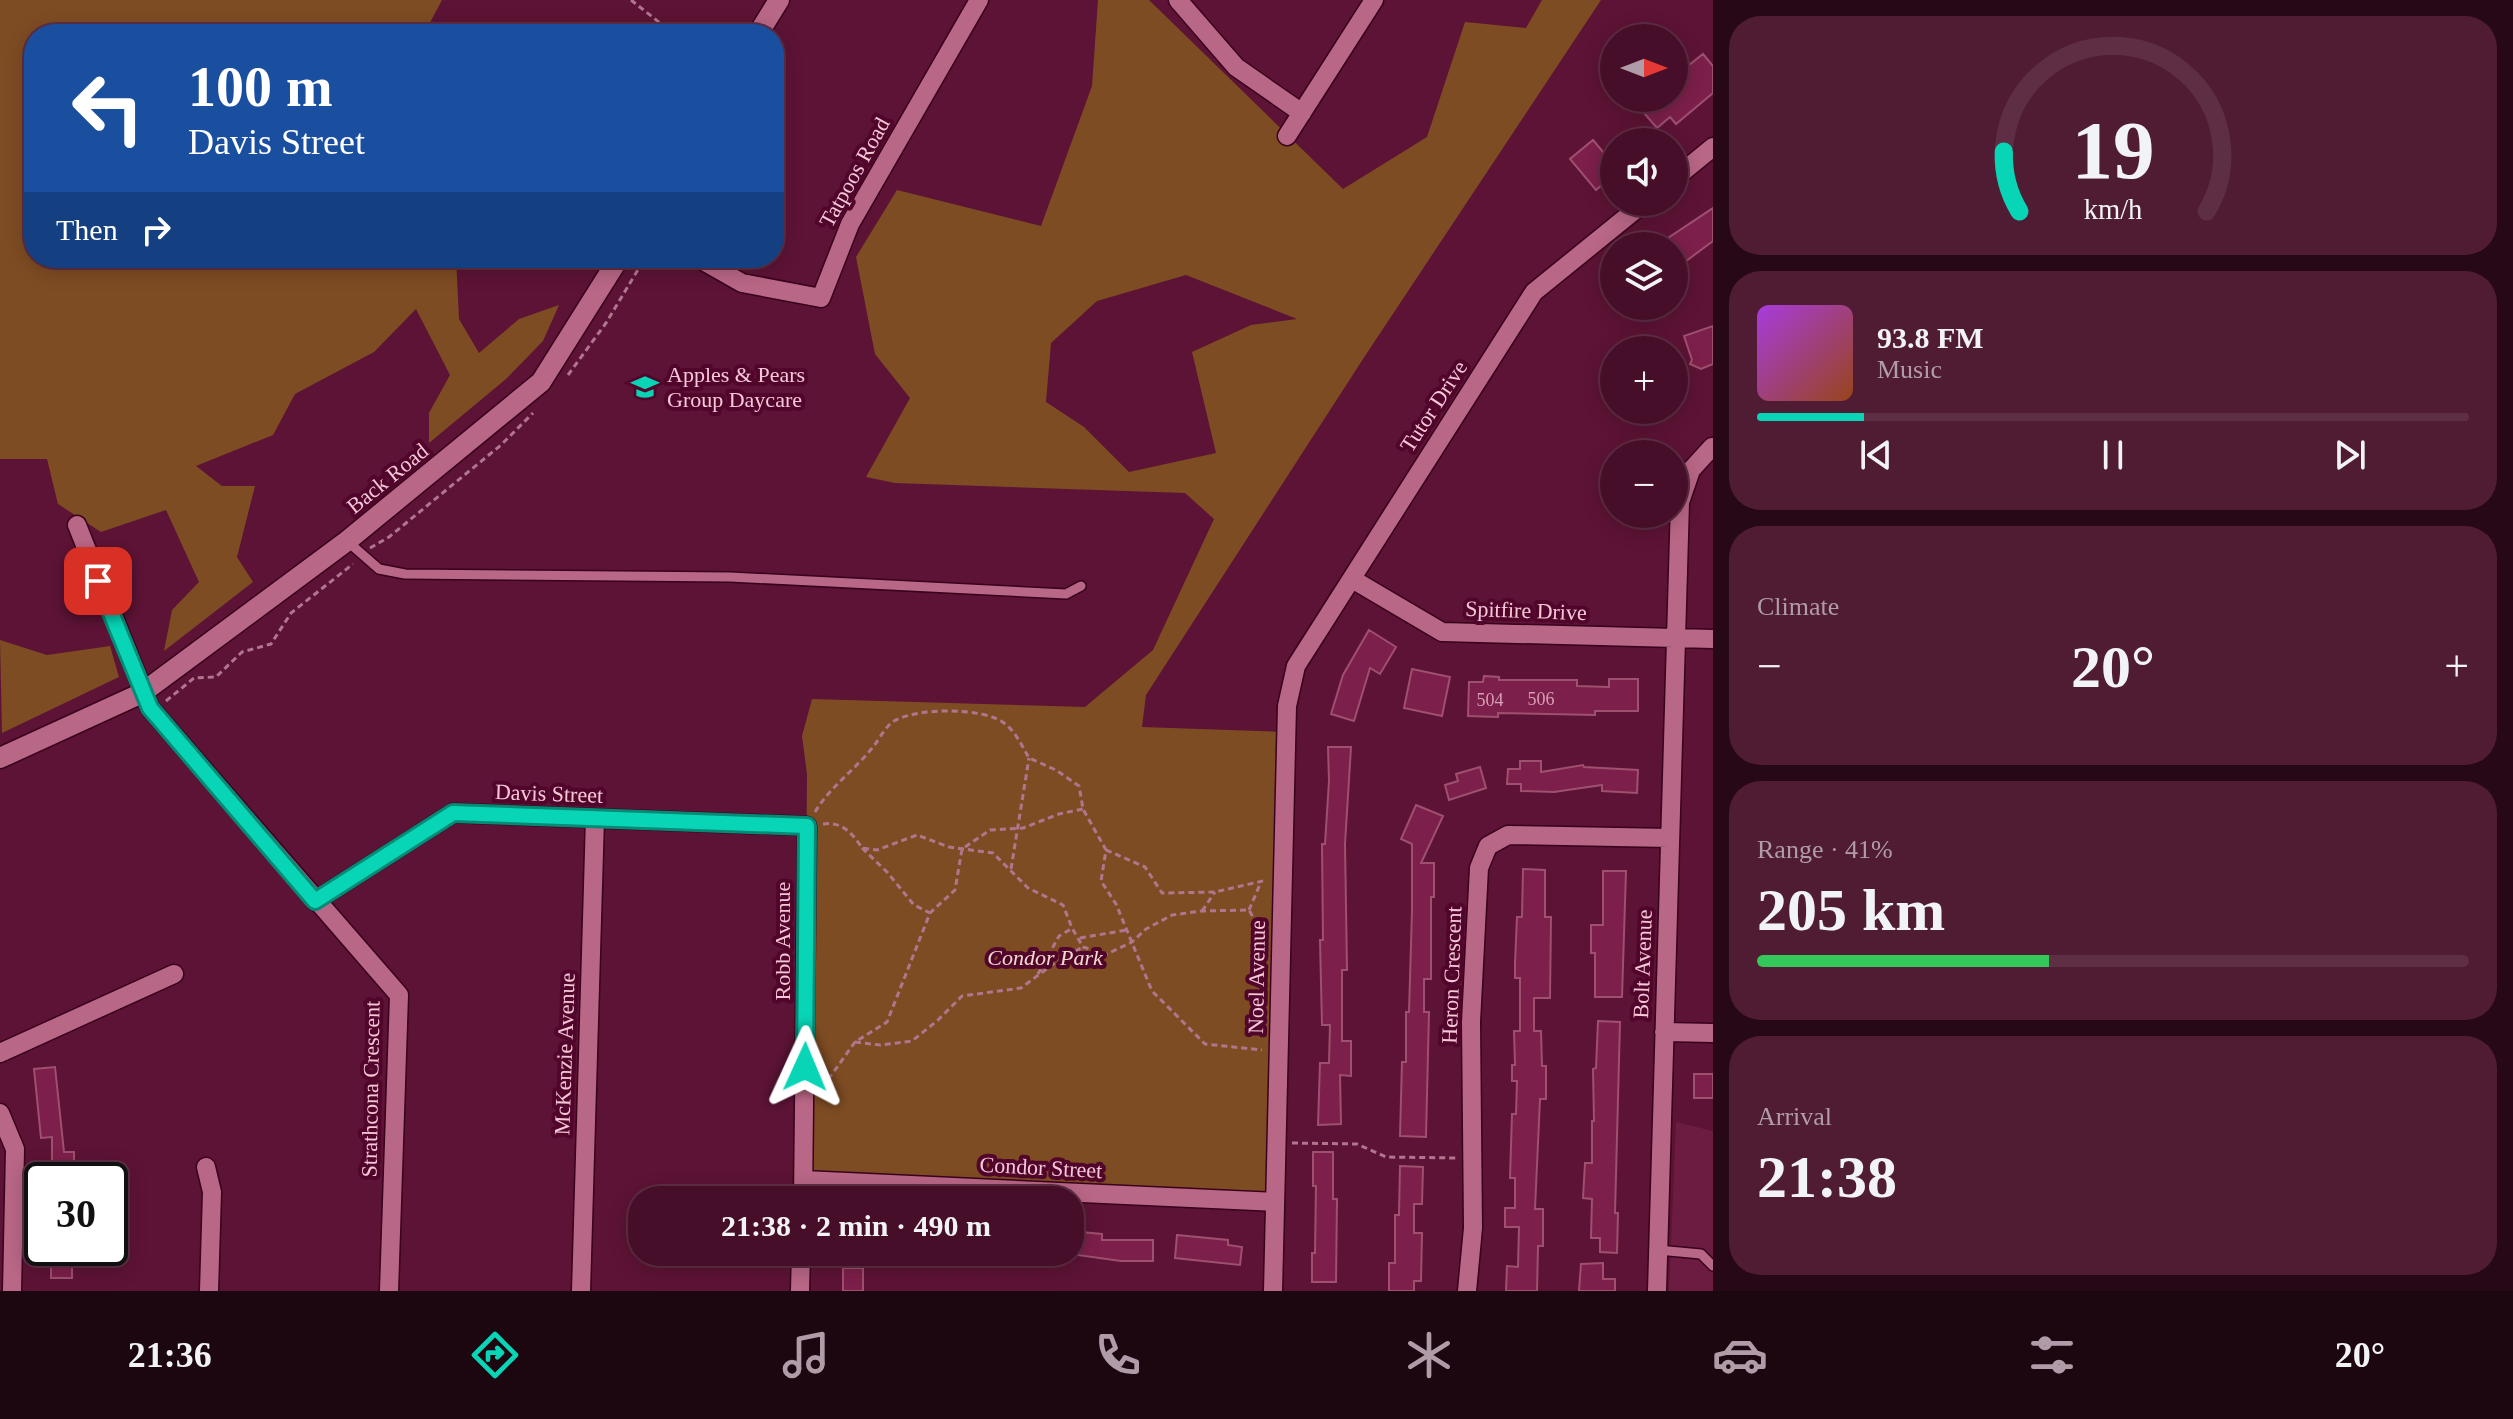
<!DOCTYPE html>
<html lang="en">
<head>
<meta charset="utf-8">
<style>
  :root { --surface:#460e28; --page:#501c34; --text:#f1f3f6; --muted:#b09ca8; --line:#5e2e45; --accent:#07d5b6 }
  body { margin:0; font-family:Georgia,serif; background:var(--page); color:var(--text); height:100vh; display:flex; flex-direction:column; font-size:30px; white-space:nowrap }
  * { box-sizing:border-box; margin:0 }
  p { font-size:26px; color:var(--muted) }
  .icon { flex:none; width:44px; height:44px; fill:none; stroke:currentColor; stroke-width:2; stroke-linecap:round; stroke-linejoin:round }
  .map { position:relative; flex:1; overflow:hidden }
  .details { display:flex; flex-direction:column; gap:16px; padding:16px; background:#260816; width:800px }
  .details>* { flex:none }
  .top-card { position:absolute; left:24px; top:24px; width:760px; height:244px; border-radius:32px; box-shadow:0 4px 20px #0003,0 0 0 2px var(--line); background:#1a4fa0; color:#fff; overflow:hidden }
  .needle { width:52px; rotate:90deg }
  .fabs { position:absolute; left:1600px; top:24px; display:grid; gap:16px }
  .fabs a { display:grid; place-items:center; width:88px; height:88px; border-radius:50%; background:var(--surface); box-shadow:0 4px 20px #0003,0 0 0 2px var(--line); font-size:40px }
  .speed { position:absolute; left:24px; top:1162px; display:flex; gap:16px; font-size:40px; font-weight:700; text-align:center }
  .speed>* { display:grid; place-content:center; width:104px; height:104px; border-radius:50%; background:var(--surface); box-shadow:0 4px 20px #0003,0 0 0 2px var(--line); line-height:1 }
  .speed .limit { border:4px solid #111; border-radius:12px; background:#fff; color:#111 }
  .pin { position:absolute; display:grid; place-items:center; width:68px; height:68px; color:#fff; margin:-34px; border-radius:16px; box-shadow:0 4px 12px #0006 }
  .me { position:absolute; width:88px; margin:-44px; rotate:1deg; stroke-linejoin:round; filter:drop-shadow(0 0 6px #0008) }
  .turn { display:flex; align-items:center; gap:28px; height:168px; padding:0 32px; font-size:36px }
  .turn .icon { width:104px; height:104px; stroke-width:2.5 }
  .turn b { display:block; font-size:56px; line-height:68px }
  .then { display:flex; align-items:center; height:76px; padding:0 32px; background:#0003; gap:16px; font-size:30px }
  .big { font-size:60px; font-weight:700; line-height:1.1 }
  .details .tile { flex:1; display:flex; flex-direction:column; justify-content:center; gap:12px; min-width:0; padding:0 28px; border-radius:32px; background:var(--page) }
  .details .dial { align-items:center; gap:0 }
  .dial svg { height:208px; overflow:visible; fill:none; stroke:var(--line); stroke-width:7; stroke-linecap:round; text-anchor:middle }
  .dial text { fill:var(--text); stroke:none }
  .song { display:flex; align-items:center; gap:24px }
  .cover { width:96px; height:96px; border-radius:12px; background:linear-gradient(135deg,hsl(280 70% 55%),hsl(20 70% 35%)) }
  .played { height:8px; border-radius:4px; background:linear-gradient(90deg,var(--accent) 15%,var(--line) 15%) }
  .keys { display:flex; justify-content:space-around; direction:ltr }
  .heat { display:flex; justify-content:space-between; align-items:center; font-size:44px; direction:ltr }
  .charge { height:12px; border-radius:6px; background:linear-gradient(90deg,#34c759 41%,var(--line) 0) }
  .trip { position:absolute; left:628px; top:1186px; width:456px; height:80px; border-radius:32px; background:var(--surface); box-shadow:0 4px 20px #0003,0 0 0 2px var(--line); font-weight:700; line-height:80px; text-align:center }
  .dock { display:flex; height:128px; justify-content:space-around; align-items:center; background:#1c0610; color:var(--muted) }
  .dock .icon { width:56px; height:56px }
  .dock .current { color:var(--accent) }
  .dock b { font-size:36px; color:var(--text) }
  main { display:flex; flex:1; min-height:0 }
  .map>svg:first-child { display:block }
</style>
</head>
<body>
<main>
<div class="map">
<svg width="1713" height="1291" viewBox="0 0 1713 1291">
  <rect width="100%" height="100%" fill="#5d1335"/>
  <!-- built -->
  <path fill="#6c1b41" d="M1676,1122L1713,1131V1291H1669Z"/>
  <!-- green -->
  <path fill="#7e4c23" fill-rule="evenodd" d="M0,0H442L424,34H34V258H456L459,319L479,353L519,319L559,305L543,341L506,379L429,443V413L450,375L416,309L374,352L295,394L273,435L196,466L222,486H255L237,557L253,582L164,651L172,610L199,582L166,510L101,532L58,504L47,459H0Z
    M1098,0H1149L1343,189L1427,137L1465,22L1526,28L1542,0H1601L1363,359L1146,695L1142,727L1286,732L1275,1202L804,1180L807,774L802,736L812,699L1085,707L1153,650L1214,519L1185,493L895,483L866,477L910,398L875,354L856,257L897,190L1041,226L1092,86ZM1186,275L1297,319L1251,325L1192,352L1216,453L1129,472L1084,427L1046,402L1051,343L1097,301Z
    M0,640L47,655L110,646L119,677L2,733Z"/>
  <!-- building -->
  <path fill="#7c1f4a" stroke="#9e506e" stroke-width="2" d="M1703,54L1713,66V93L1676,124L1670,117L1657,128L1638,106L1646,98H1674V77Z
    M1593,140L1614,165V175L1596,190L1570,159Z
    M1713,208V241L1674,270V246H1656Z
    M1713,326V364L1701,369L1690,364L1692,360L1684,336Z
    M1369,630L1396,647L1380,674L1370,668L1354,721L1331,714L1343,675Z
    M1412,669L1450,677L1442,716L1404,708Z
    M1484,676L1499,677V680H1577V686L1609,687V679H1638V711H1595V715L1498,713V717L1468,716L1469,682H1483Z
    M1328,747H1351L1345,844L1347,970H1342V1041H1351V1076L1340,1075L1341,1124L1318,1125L1320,1063H1329L1330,1025H1322L1320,940H1323L1322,844H1325L1329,781Z
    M1520,761H1541V772L1583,765L1584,767L1638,770L1637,793L1602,791V785L1554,792L1521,791V784H1507L1508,769H1520Z
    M1480,767L1486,788L1449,800L1445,785L1458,781L1456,774Z
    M1416,805L1443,816L1421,863H1434V897H1431V979H1424V1012H1429L1426,1137L1400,1136L1402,1062H1406V1012H1409L1412,911V844L1401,839Z
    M1523,869L1545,870V917H1551L1550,998H1534V1031H1541L1542,1066H1546V1099H1540L1535,1209H1543V1246H1538L1537,1291H1506L1507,1266L1518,1267L1519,1227H1505V1208H1515V1178H1510L1512,1114H1516L1517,1081H1512V1065H1515L1514,1031H1520V978H1515V963L1517,917H1522Z
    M1603,871H1626L1622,997H1595V953H1591V925H1603Z
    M1598,1021L1620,1022L1615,1213H1618L1617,1253L1600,1252V1238H1591L1592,1199L1583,1198L1585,1163H1592V1121H1594L1593,1069L1596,1068Z
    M55,1067L64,1152H74V1180H52V1137L41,1138L34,1069Z
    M1694,1074H1713V1098H1694Z
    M1313,1152H1333V1199H1337L1336,1282H1312V1253H1315L1316,1186H1313Z
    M1400,1166L1423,1167L1422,1204H1414V1233H1422L1421,1281H1414V1291H1389V1263H1395V1215H1399Z
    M1070,1231L1102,1234V1240H1153V1261H1121L1070,1254Z
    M1177,1235L1228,1240V1245L1242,1247L1240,1265L1175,1258Z
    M51,1248H72V1278H51Z
    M1603,1263V1279H1615V1291H1579L1581,1264Z
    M843,1268H863V1291H843Z"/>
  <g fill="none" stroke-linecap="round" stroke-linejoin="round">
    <!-- lane casing -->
    <g stroke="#39021d" stroke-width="12">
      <path id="lane" d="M347,541L379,569L405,574L730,577L1066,594L1081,586
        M1658,1250L1701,1254L1713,1266"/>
    </g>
    <!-- street casing -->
    <g stroke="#39021d" stroke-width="21">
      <path id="street" d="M1178,0L1236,67L1302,113
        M1287,136L1374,0
        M1674,179L1713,147
        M698,258L742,283L821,298L850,224L979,0
        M77,525L150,708L399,995L389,1291
        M1352,579L1442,632L1713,639
        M315,901L453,813L807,826L803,1200
        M1664,1032L1713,1033
        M0,1053L174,974
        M0,1113L15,1149L12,1291
        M206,1167L212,1192L209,1291
        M804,1180L1275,1202
        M581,1291L595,818
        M800,1291L801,1252
        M1273,1291L1287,706L1296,666L1534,292L1645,202
        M1467,1291L1473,1228L1471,1022L1479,868L1488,846L1508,835L1670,838
        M1657,1291L1680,502L1691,470L1712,447"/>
    </g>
    <!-- secondary casing -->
    <g stroke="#39021d" stroke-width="23">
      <path id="secondary" d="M758,34L779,0
        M0,758L142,693L347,541L541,382L619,258"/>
    </g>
    <!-- path -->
    <path stroke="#b1768e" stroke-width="3" stroke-dasharray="6 4" stroke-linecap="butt" d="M631,0L674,34
      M568,375L606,323L645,258
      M370,548L389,537L501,445L533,413
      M166,701L194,678L216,677L242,652L271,644L291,613L353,564
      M815,812C832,784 857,769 876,743C881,736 888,723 896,720C919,708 983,707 1004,723C1016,732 1022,746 1029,758L1056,770L1079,786L1083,809L1106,850L1101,881L1116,904L1152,991L1205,1044L1262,1050
      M823,824C842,821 853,834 862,848L877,850L917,835L949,847L993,853L1028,888L1063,905L1072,928L1083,947L1107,954L1132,942L1146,929L1172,915L1202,911L1249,910L1258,926L1267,929
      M862,848L887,872L914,905L930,913
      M1106,850L1145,867L1162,893L1215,892L1267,880
      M1011,869L1029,758
      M1249,910L1261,882
      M1202,911L1215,892
      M1080,938L1127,930
      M1038,974L1059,936L1071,929
      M855,1042L880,1045L912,1041L938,1020L962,996L1021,988L1056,962L1083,947
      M820,1085L830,1077L855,1042L887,1022L930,913L955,890L962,849L990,830L1023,828L1059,814L1083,809
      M1292,1143L1357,1144L1386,1157L1458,1158"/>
    <!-- lane -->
    <use href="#lane" stroke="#b96786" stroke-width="9"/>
    <!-- street -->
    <use href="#street" stroke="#b96786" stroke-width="18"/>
    <!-- secondary -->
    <use href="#secondary" stroke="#b96786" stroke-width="20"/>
  </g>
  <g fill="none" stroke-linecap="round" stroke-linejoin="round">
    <!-- route casing -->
    <g stroke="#058a76" stroke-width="20">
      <path id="route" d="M98,581L150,708L315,901L453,813L807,826L805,1067"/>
    </g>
    <!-- route -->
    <use href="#route" stroke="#07d5b6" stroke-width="14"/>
  </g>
  <!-- icons -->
  <defs>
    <g id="school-bare" transform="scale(2.16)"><path d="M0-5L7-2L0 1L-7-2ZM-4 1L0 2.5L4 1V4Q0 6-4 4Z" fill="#07d5b6" stroke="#51052b" stroke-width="2.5" paint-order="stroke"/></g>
  </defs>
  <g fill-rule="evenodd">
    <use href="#school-bare" x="645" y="387"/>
  </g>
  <g text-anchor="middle" stroke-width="8" stroke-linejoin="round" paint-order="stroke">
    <!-- number labels -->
    <g font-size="18" fill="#d89eb4">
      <text x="1541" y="705">506</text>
      <text x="1490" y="706">504</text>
    </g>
    <!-- street labels -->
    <g font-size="22" fill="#f6c8d7" stroke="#51052b">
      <text transform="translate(854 172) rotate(-61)" y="8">Tatpoos Road</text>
      <text transform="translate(1433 406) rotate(-57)" y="8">Tutor Drive</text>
      <text transform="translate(387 478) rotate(-39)" y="8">Back Road</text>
      <text transform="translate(1526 610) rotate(2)" y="8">Spitfire Drive</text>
      <text transform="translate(549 793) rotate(2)" y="8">Davis Street</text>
      <text transform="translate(782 941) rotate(-90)" y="8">Robb Avenue</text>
      <text transform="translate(1642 964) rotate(-88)" y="8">Bolt Avenue</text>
      <text transform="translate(1451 975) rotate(-88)" y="8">Heron Crescent</text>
      <text transform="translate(1256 977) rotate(-89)" y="8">Noel Avenue</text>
      <text transform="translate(564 1054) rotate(-88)" y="8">McKenzie Avenue</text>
      <text transform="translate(370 1089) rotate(-89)" y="8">Strathcona Crescent</text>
      <text transform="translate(1041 1167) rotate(3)" y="8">Condor Street</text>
    </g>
    <!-- poi labels -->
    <g font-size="22" fill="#f6c8d7" stroke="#51052b" text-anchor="start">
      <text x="667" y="382">Apples &amp; Pears<tspan x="667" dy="25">Group Daycare</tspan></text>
    </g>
    <!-- park labels -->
    <g font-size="22" font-style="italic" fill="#f2dbcc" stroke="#51052b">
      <text x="1045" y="965">Condor Park</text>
    </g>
  </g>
</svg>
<div class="fabs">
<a><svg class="needle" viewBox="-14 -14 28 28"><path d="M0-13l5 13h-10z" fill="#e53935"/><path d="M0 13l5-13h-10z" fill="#b09ca8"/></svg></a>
<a><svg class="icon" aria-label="sound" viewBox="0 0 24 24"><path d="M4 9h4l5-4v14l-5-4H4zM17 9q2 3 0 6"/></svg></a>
<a><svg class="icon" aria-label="layers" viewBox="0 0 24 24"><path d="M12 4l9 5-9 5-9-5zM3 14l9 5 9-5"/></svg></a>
<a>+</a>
<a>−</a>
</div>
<div class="speed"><div class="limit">30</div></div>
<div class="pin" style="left:98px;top:581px;background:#d93025"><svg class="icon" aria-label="arrive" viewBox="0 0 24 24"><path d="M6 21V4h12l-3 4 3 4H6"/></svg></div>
<svg class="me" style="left:805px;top:1067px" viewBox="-20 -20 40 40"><path d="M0-17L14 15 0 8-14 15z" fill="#07d5b6" stroke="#fff" stroke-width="4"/></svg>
<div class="trip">21:38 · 2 min · 490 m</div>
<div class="top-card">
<div class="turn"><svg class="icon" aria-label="left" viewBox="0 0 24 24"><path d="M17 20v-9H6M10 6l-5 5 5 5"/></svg><div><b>100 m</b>Davis Street</div></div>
<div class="then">Then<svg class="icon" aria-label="right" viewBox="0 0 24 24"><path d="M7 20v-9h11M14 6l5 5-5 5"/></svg></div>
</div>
</div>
<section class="details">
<div class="tile dial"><svg viewBox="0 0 100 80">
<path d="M14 69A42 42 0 1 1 86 69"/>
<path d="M14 69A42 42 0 0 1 8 46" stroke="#07d5b6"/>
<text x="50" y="56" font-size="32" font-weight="700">19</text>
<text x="50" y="72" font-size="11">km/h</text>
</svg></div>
<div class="tile">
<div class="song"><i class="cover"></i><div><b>93.8 FM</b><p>Music</p></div></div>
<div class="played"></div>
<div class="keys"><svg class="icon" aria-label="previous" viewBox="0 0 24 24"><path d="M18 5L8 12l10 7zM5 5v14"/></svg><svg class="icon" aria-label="pause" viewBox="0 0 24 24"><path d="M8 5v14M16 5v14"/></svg><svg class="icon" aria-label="next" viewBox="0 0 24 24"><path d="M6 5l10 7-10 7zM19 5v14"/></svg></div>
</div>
<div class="tile"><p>Climate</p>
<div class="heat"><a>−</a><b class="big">20°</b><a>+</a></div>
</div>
<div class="tile"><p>Range · 41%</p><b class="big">205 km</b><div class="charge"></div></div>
<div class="tile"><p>Arrival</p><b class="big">21:38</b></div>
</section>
</main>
<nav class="dock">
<b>21:36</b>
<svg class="icon current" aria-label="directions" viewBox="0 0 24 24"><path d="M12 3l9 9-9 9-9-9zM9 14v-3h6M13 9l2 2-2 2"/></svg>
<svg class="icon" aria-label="music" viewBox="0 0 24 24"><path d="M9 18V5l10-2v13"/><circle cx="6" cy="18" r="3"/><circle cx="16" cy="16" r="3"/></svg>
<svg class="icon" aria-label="phone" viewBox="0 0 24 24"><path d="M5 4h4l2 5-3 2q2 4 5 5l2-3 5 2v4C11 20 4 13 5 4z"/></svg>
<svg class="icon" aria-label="climate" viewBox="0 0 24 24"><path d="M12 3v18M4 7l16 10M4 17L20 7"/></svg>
<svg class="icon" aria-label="car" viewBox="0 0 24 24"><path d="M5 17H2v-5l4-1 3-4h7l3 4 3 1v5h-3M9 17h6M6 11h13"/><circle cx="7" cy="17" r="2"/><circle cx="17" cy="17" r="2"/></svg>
<svg class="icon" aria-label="filters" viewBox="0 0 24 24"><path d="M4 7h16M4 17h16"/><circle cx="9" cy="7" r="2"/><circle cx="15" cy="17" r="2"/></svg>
<b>20°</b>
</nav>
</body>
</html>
